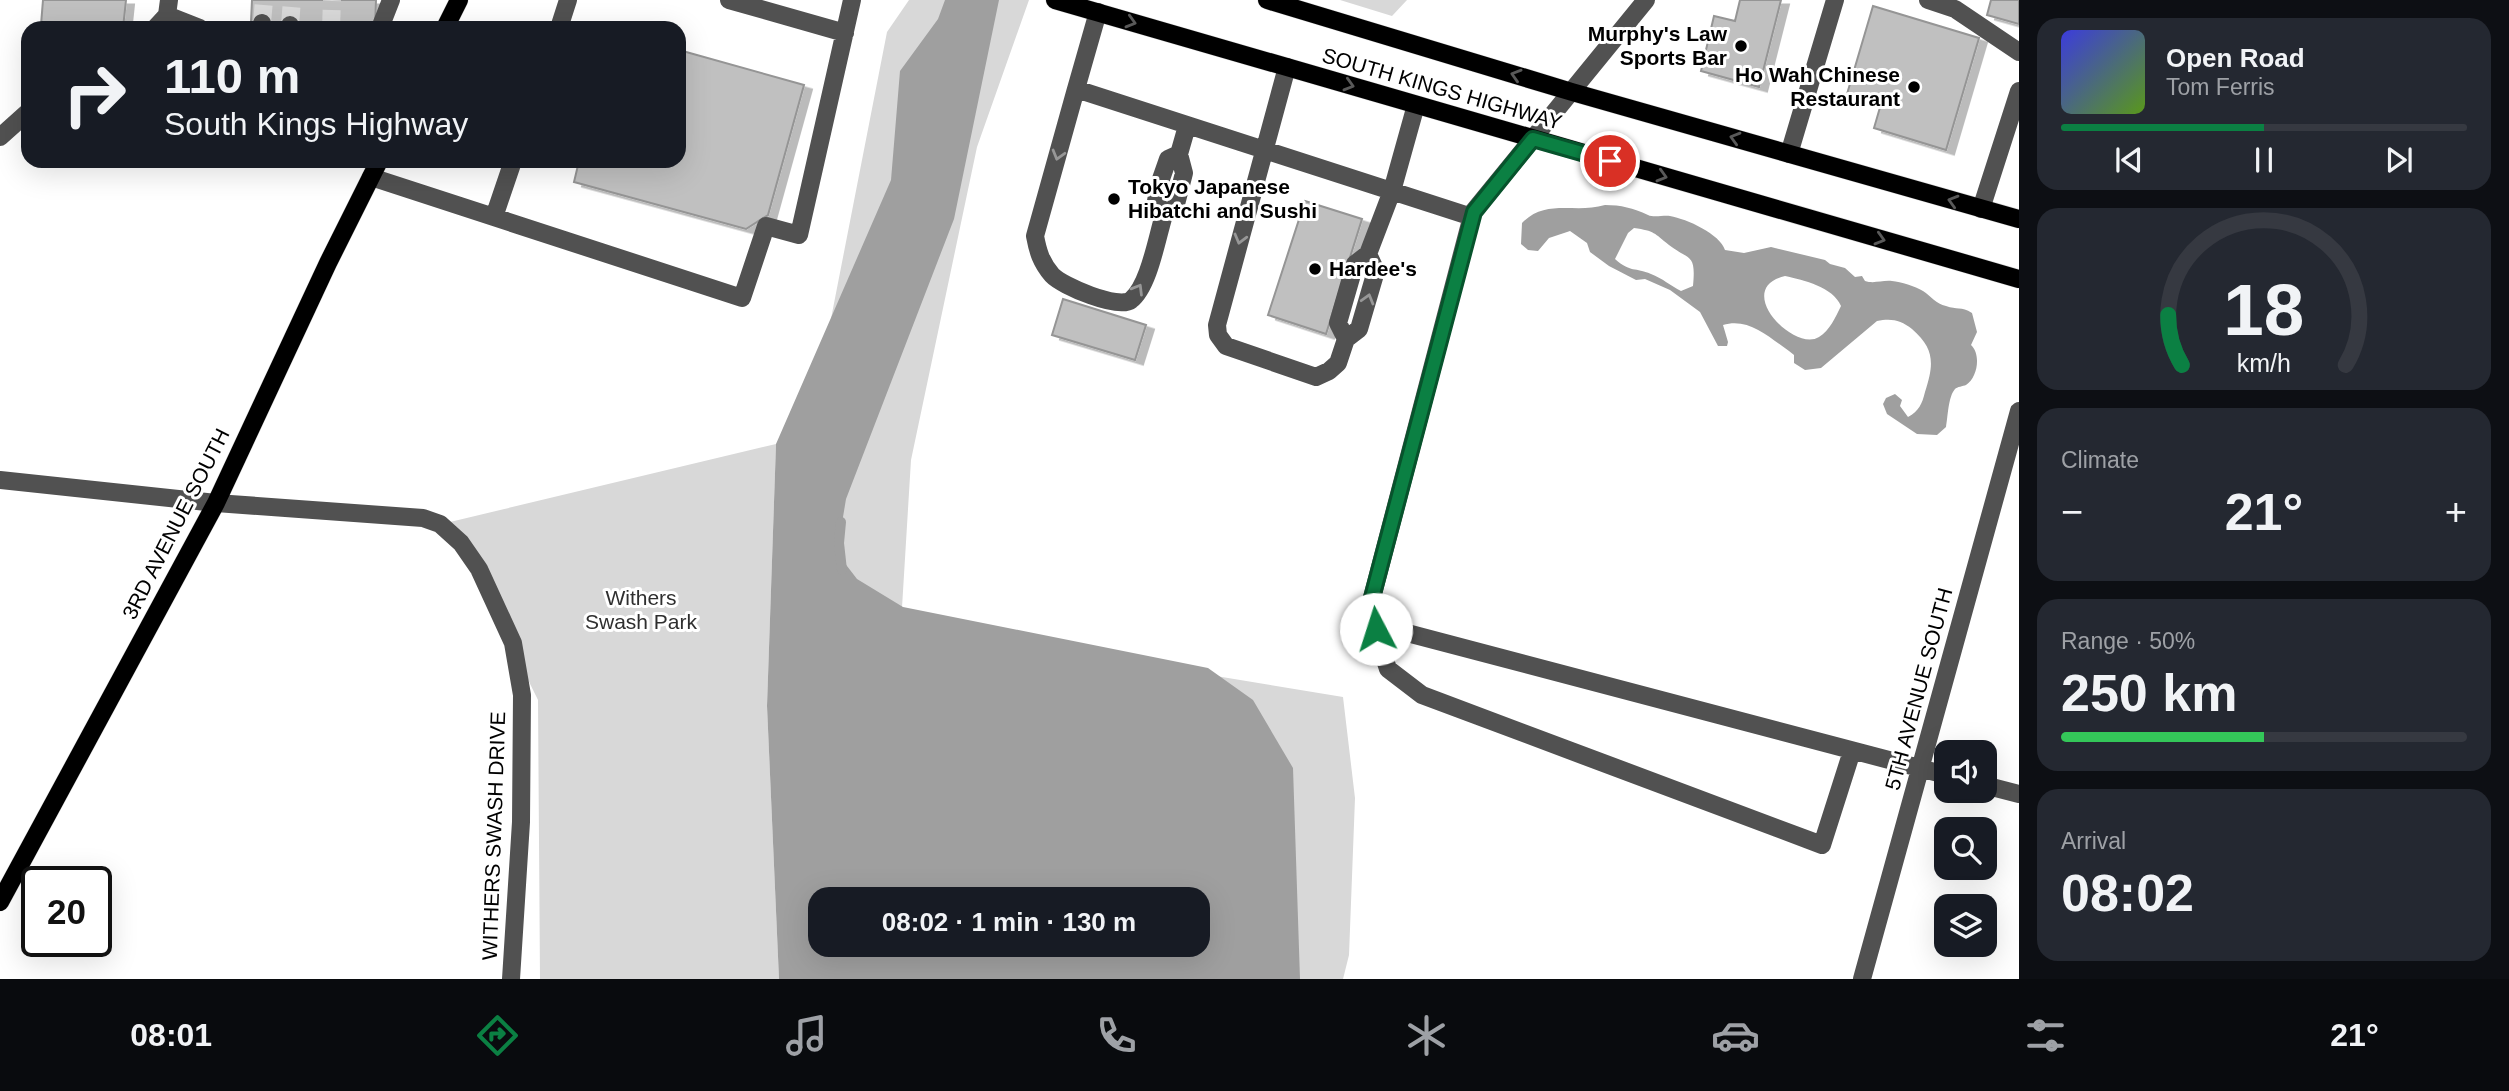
<!DOCTYPE html>
<html lang="en">
<head>
<meta charset="utf-8">
<style>
  :root { --surface:#171b24; --page:#242831; --text:#f1f3f6; --muted:#9ea1a6; --line:#363941; --accent:#0b8043 }
  body { margin:0; font-family:Helvetica,sans-serif; background:var(--page); color:var(--text); height:100vh; display:flex; flex-direction:column; font-size:26px; white-space:nowrap }
  * { box-sizing:border-box; margin:0 }
  p { font-size:23px; color:var(--muted) }
  .icon { flex:none; width:38px; height:38px; fill:none; stroke:currentColor; stroke-width:2; stroke-linecap:round; stroke-linejoin:round }
  .map { position:relative; flex:1; overflow:hidden }
  .panel { display:flex; flex-direction:column; gap:18px; padding:18px; background:#0d0f14; width:490px }
  .panel>* { flex:none }
  .banner { position:absolute; left:21px; top:21px; width:665px; height:147px; border-radius:21px; box-shadow:0 7px 28px #0002; background:#171b24; color:var(--text); overflow:hidden }
  .fabs { position:absolute; left:1934px; top:740px; display:grid; gap:14px }
  .fabs a { display:grid; place-items:center; width:63px; height:63px; border-radius:14px; background:var(--surface); box-shadow:0 7px 28px #0002; font-size:35px }
  .speed { position:absolute; left:21px; top:866px; display:flex; gap:14px; font-size:35px; font-weight:700; text-align:center }
  .speed>* { display:grid; place-content:center; width:91px; height:91px; border-radius:50%; background:var(--surface); box-shadow:0 7px 28px #0002; line-height:1 }
  .speed .limit { border:4px solid #111; border-radius:10px; background:#fff; color:#111 }
  .pin { position:absolute; display:grid; place-items:center; width:60px; height:60px; color:#fff; margin:-30px; border:4px solid #fff; border-radius:50%; box-shadow:0 2px 7px #0007 }
  .me { position:absolute; width:77px; margin:-38px; rotate:355deg; stroke-linejoin:round; filter:drop-shadow(0 0 5px #0008) }
  .turn { display:flex; align-items:center; gap:24px; height:147px; padding:0 28px; font-size:32px }
  .turn .icon { width:91px; height:91px; stroke-width:2.5 }
  .turn b { display:block; font-size:49px; line-height:60px }
  .big { font-size:52px; font-weight:600; line-height:1.1 }
  .panel .tile { flex:1; display:flex; flex-direction:column; justify-content:center; gap:10px; min-width:0; padding:0 24px; border-radius:21px; background:var(--page) }
  .panel .dial { align-items:center; gap:0 }
  .dial svg { height:182px; overflow:visible; fill:none; stroke:var(--line); stroke-width:7; stroke-linecap:round; text-anchor:middle }
  .dial text { fill:var(--text); stroke:none }
  .song { display:flex; align-items:center; gap:21px }
  .cover { width:84px; height:84px; border-radius:10px; background:linear-gradient(135deg,hsl(240 70% 55%),hsl(90 70% 35%)) }
  .played { height:7px; border-radius:4px; background:linear-gradient(90deg,var(--accent) 50%,var(--line) 50%) }
  .keys { display:flex; justify-content:space-around; direction:ltr }
  .heat { display:flex; justify-content:space-between; align-items:center; font-size:38px; direction:ltr }
  .charge { height:10px; border-radius:5px; background:linear-gradient(90deg,#34c759 50%,var(--line) 0) }
  .trip { position:absolute; left:808px; top:887px; width:402px; height:70px; border-radius:21px; background:var(--surface); box-shadow:0 7px 28px #0002; font-weight:600; line-height:70px; text-align:center }
  .menu { display:flex; height:112px; justify-content:space-around; align-items:center; background:#090b0e; color:var(--muted) }
  .menu .icon { width:49px; height:49px }
  .menu .selected { color:var(--accent) }
  .menu b { font-size:32px; color:var(--text) }
  main { display:flex; flex:1; min-height:0 }
  .map>svg:first-child { display:block }
</style>
</head>
<body>
<main>
<div class="map">
<svg width="2019" height="979" viewBox="0 0 2019 979">
  <defs>
    <filter id="shadow"><feDropShadow dx="8" dy="4.5" stdDeviation="0" flood-color="#0004"/></filter>
  </defs>
  <rect width="100%" height="100%" fill="#fff"/>
  <!-- green -->
  <path fill="#d8d8d8" fill-rule="evenodd" d="M909,0H1029L977,147L911,460L901,624L1343,697L1355,798L1349,955L1343,979H821L816,715L820,375L887,32ZM821,900H1199V945H821Z
    M1340,0H1407L1392,16Z
    M776,444L767,706L779,979H540L538,700L450,522Z"/>
  <!-- water -->
  <path fill="#9f9f9f" fill-rule="evenodd" d="M945,0H999L954,219L846,499L837,553L857,579L903,607L1208,668L1253,700L1293,768L1300,979H779L767,706L776,444L891,180L900,71L938,19ZM821,900H1199V945H821Z
    M1605,205C1621,205 1633,208 1648,215C1654,218 1663,215 1670,216C1687,219 1720,234 1725,250L1744,253L1771,247L1825,260L1830,264L1845,268L1855,277L1862,276L1865,281C1874,284 1882,280 1892,281C1901,282 1915,286 1923,291C1931,296 1936,304 1946,306C1957,310 1961,306 1972,313L1977,332L1971,345C1981,354 1978,377 1966,385C1963,386 1957,387 1955,389C1948,397 1948,417 1946,427L1937,435L1917,434L1887,414L1883,404L1886,398L1895,394L1902,400L1900,406L1908,417C1919,411 1922,404 1925,392C1934,364 1935,349 1912,329C1901,320 1891,318 1877,321L1821,368L1805,370L1794,363V355L1789,351C1769,337 1748,317 1723,325L1728,342L1727,346H1718L1700,312L1670,290L1645,279L1636,280L1609,266L1590,252L1587,243L1570,231L1549,238L1538,251L1528,250L1521,244L1522,223C1546,198 1575,214 1605,205ZM1634,228C1655,231 1654,233 1669,245C1690,261 1696,253 1693,286L1681,291C1671,286 1662,278 1651,274C1635,267 1631,273 1615,259L1628,233ZM1785,276C1804,280 1833,287 1841,306C1835,318 1830,330 1819,337C1794,353 1732,288 1785,276Z"/>
  <g fill="none" stroke-linecap="round" stroke-linejoin="round">
    <!-- stream -->
    <path stroke="#9f9f9f" stroke-width="10" d="M841,522L839,543L842,570"/>
  </g>
  <!-- building -->
  <path fill="#c0c0c0" stroke="#959595" stroke-width="2" filter="url(#shadow)" d="M43,0H126L123,28H64L41,25Z
    M252,0H376L375,28L251,22Z
    M1740,0H1781L1759,87L1701,71L1714,16L1735,21Z
    M1991,0H2019V24L1987,15Z
    M1873,6L1979,38L1946,150L1874,128L1881,104L1847,94Z
    M679,50L804,85L768,215L746,229L574,182L579,161H679Z
    M1305,201L1362,219L1326,334L1268,315Z
    M1063,299L1146,325L1135,360L1052,335Z"/>
  <g fill="none" stroke-linecap="round" stroke-linejoin="round">
    <!-- minor-tunnel -->
    <path stroke="#d9d9d9" stroke-width="18" stroke-dasharray="18 9" stroke-linecap="butt" d="M262,23L264,0
      M290,25L292,0
      M331,28L332,0"/>
    <!-- major casing -->
    <g stroke="#dbdbdb" stroke-width="19">
      <path id="major" d="M1055,0L2019,279
        M1267,0L1572,92L2019,219
        M445,28L459,0
        M0,902L216,503L328,263L379,161"/>
    </g>
    <!-- minor -->
    <path stroke="#515151" stroke-width="18" d="M729,0L845,33
      M1646,0L1473,212L1369,609L1392,629L1946,775
      M1928,0L1955,9L2019,52
      M1098,12L1076,89L1472,217
      M167,15L200,28
      M155,28L167,15L169,0
      M261,28L262,23
      M290,28V25
      M380,28L391,0
      M559,28L568,0
      M1287,67L1217,325L1218,335L1226,346L1316,377L1329,371L1338,363L1346,339L1359,329L1376,271L1368,254
      M1076,89L1035,236C1038,252 1041,262 1052,275C1062,286 1119,310 1131,300C1149,286 1157,237 1164,215L1175,208L1184,173L1179,154L1187,126
      M0,137L28,112
      M1789,154L1835,0
      M371,177L742,298L766,226L799,235L852,0
      M1161,179L1168,159L1179,154
      M1157,196L1156,201L1164,215
      M1981,209L2019,91
      M494,217L513,161
      M1346,339L1338,323L1355,264L1368,254L1392,191L1416,105
      M0,480L216,503L423,518L440,524L461,543L479,569L513,643L522,695L521,822L511,979
      M1369,609L1388,669L1422,695L1822,845L1852,751
      M1984,785L2019,794
      M1862,979L2019,411"/>
    <!-- major -->
    <use href="#major" stroke="#000" stroke-width="18"/>
  </g>
  <!-- one-way arrows -->
  <defs><path id="oneway-chevron" d="M-2-3.5L2.5 0L-2 3.5" fill="none" stroke-width="1.6" stroke-linecap="round" stroke-linejoin="round" transform="scale(1.75)"/></defs>
  <g stroke="#595959">
    <use href="#oneway-chevron" transform="translate(1131 22) rotate(16)"/>
    <use href="#oneway-chevron" transform="translate(1516 75) rotate(-163)"/>
    <use href="#oneway-chevron" transform="translate(1349 85) rotate(16)"/>
    <use href="#oneway-chevron" transform="translate(1735 138) rotate(-164)"/>
    <use href="#oneway-chevron" transform="translate(1662 176) rotate(16)"/>
    <use href="#oneway-chevron" transform="translate(1953 201) rotate(-164)"/>
    <use href="#oneway-chevron" transform="translate(1880 239) rotate(16)"/>
  </g>
  <g stroke="#979797">
    <use href="#oneway-chevron" transform="translate(1058 155) rotate(106)"/>
    <use href="#oneway-chevron" transform="translate(1240 239) rotate(105)"/>
    <use href="#oneway-chevron" transform="translate(1138 289) rotate(-59)"/>
    <use href="#oneway-chevron" transform="translate(1368 299) rotate(-74)"/>
  </g>
  <g fill="none" stroke-linecap="round" stroke-linejoin="round">
    <!-- route casing -->
    <g stroke="#07532c" stroke-width="18">
      <path id="route" d="M1376,629L1369,609L1474,212L1533,139L1610,161"/>
    </g>
    <!-- route -->
    <use href="#route" stroke="#0b8043" stroke-width="12"/>
  </g>
  <!-- markers -->
  <g fill="#000" stroke="#fff" stroke-width="2.5">
    <circle cx="1741" cy="46" r="7"/>
    <circle cx="1914" cy="87" r="7"/>
    <circle cx="1114" cy="199" r="7"/>
    <circle cx="1315" cy="269" r="7"/>
  </g>
  <g text-anchor="middle" stroke-width="6" stroke-linejoin="round" paint-order="stroke">
    <!-- poi labels -->
    <g font-size="21" font-weight="bold" fill="#000" stroke="#fff" text-anchor="end">
      <text x="1727" y="41">Murphy's Law<tspan x="1727" dy="24">Sports Bar</tspan></text>
      <text x="1900" y="82">Ho Wah Chinese<tspan x="1900" dy="24">Restaurant</tspan></text>
      <text x="1128" y="194" text-anchor="start">Tokyo Japanese<tspan x="1128" dy="24">Hibatchi and Sushi</tspan></text>
      <text x="1329" y="276" text-anchor="start">Hardee's</text>
    </g>
    <!-- street labels -->
    <g font-size="21" fill="#000" stroke="#fff">
      <text transform="translate(1442 89) rotate(16)" y="7">SOUTH KINGS HIGHWAY</text>
      <text transform="translate(176 524) rotate(-63)" y="7">3RD AVENUE SOUTH</text>
      <text transform="translate(1919 689) rotate(-75)" y="7">5TH AVENUE SOUTH</text>
      <text transform="translate(494 836) rotate(-88)" y="7">WITHERS SWASH DRIVE</text>
    </g>
    <!-- park labels -->
    <g font-size="21" fill="#2f2f2f" stroke="#fff">
      <text x="641" y="605">Withers<tspan x="641" dy="24">Swash Park</tspan></text>
    </g>
  </g>
</svg>
<div class="fabs">
<a><svg class="icon" aria-label="sound" viewBox="0 0 24 24"><path d="M4 9h4l5-4v14l-5-4H4zM17 9q2 3 0 6"/></svg></a>
<a><svg class="icon" aria-label="search" viewBox="0 0 24 24"><circle cx="10" cy="10" r="6"/><path d="M15 15l6 6"/></svg></a>
<a><svg class="icon" aria-label="layers" viewBox="0 0 24 24"><path d="M12 4l9 5-9 5-9-5zM3 14l9 5 9-5"/></svg></a>
</div>
<div class="speed"><div class="limit">20</div></div>
<div class="pin" style="left:1610px;top:161px;background:#d93025"><svg class="icon" aria-label="arrive" viewBox="0 0 24 24"><path d="M6 21V4h12l-3 4 3 4H6"/></svg></div>
<svg class="me" style="left:1376px;top:629px" viewBox="-20 -20 40 40"><circle r="19" fill="#fff"/><path d="M0-13L10 11 0 6-10 11z" fill="#0b8043"/></svg>
<div class="trip">08:02 · 1 min · 130 m</div>
<div class="banner">
<div class="turn"><svg class="icon" aria-label="right" viewBox="0 0 24 24"><path d="M7 20v-9h11M14 6l5 5-5 5"/></svg><div><b>110 m</b>South Kings Highway</div></div>
</div>
</div>
<section class="panel">
<div class="tile">
<div class="song"><i class="cover"></i><div><b>Open Road</b><p>Tom Ferris</p></div></div>
<div class="played"></div>
<div class="keys"><svg class="icon" aria-label="previous" viewBox="0 0 24 24"><path d="M18 5L8 12l10 7zM5 5v14"/></svg><svg class="icon" aria-label="pause" viewBox="0 0 24 24"><path d="M8 5v14M16 5v14"/></svg><svg class="icon" aria-label="next" viewBox="0 0 24 24"><path d="M6 5l10 7-10 7zM19 5v14"/></svg></div>
</div>
<div class="tile dial"><svg viewBox="0 0 100 80">
<path d="M14 69A42 42 0 1 1 86 69"/>
<path d="M14 69A42 42 0 0 1 8 47" stroke="#0b8043"/>
<text x="50" y="56" font-size="32" font-weight="700">18</text>
<text x="50" y="72" font-size="11">km/h</text>
</svg></div>
<div class="tile"><p>Climate</p>
<div class="heat"><a>−</a><b class="big">21°</b><a>+</a></div>
</div>
<div class="tile"><p>Range · 50%</p><b class="big">250 km</b><div class="charge"></div></div>
<div class="tile"><p>Arrival</p><b class="big">08:02</b></div>
</section>
</main>
<nav class="menu">
<b>08:01</b>
<svg class="icon selected" aria-label="directions" viewBox="0 0 24 24"><path d="M12 3l9 9-9 9-9-9zM9 14v-3h6M13 9l2 2-2 2"/></svg>
<svg class="icon" aria-label="music" viewBox="0 0 24 24"><path d="M9 18V5l10-2v13"/><circle cx="6" cy="18" r="3"/><circle cx="16" cy="16" r="3"/></svg>
<svg class="icon" aria-label="phone" viewBox="0 0 24 24"><path d="M5 4h4l2 5-3 2q2 4 5 5l2-3 5 2v4C11 20 4 13 5 4z"/></svg>
<svg class="icon" aria-label="climate" viewBox="0 0 24 24"><path d="M12 3v18M4 7l16 10M4 17L20 7"/></svg>
<svg class="icon" aria-label="car" viewBox="0 0 24 24"><path d="M5 17H2v-5l4-1 3-4h7l3 4 3 1v5h-3M9 17h6M6 11h13"/><circle cx="7" cy="17" r="2"/><circle cx="17" cy="17" r="2"/></svg>
<svg class="icon" aria-label="filters" viewBox="0 0 24 24"><path d="M4 7h16M4 17h16"/><circle cx="9" cy="7" r="2"/><circle cx="15" cy="17" r="2"/></svg>
<b>21°</b>
</nav>
</body>
</html>
